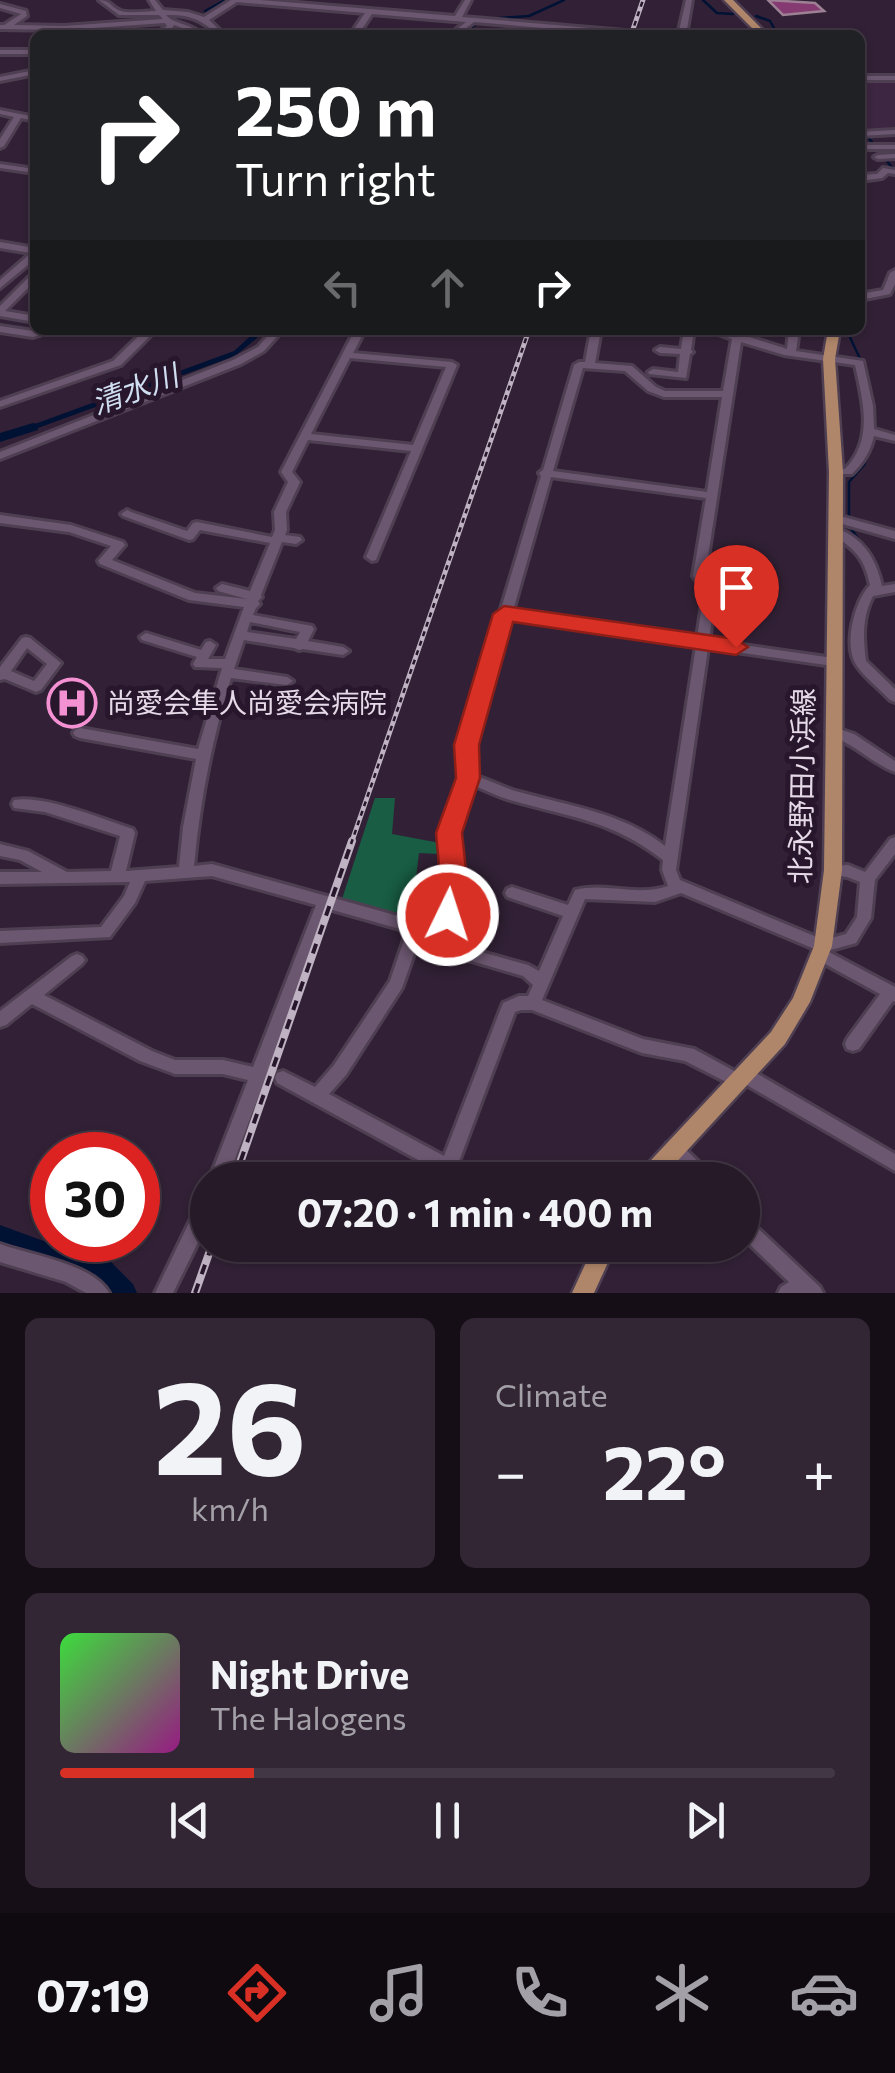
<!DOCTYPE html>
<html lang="en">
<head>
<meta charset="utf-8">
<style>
  :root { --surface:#261928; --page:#322634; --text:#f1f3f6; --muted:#a4a0a8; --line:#423845; --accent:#d93025 }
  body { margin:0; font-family:Commissioner,"Noto Sans JP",sans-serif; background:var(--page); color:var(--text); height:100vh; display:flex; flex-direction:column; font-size:38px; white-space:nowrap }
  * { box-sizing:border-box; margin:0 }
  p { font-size:32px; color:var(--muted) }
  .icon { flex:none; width:55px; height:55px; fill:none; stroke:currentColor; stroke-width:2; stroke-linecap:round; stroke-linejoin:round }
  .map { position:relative; height:1293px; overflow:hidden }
  .drawer { display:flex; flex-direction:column; gap:25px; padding:25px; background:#150e16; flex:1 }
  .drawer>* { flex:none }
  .top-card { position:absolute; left:30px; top:30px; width:835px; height:305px; border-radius:15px; box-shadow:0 2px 8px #0004,0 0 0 2px var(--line); background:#202124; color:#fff; overflow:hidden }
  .speed { position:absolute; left:30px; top:1132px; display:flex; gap:20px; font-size:50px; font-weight:700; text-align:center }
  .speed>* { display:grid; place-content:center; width:130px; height:130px; border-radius:50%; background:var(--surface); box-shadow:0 2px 8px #0004,0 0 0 2px var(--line); line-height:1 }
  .speed .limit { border:15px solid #d22; background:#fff; color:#111 }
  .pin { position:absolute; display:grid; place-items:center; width:85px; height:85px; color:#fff; margin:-102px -42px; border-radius:50% 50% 50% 0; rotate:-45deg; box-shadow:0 0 10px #0007 }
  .pin .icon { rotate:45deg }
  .me { position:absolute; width:110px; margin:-55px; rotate:4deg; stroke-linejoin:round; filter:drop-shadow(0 0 8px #0008) }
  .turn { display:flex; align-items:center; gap:35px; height:210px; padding:0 40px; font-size:45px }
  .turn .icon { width:130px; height:130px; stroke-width:2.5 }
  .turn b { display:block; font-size:70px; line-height:85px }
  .lanes { display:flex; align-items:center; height:95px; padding:0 40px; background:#0003; justify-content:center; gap:50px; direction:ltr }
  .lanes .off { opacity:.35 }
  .big { font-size:75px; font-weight:700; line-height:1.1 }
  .drawer .card { flex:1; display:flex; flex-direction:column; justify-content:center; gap:15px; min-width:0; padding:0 35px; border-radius:15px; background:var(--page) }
  .drawer .dial { align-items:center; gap:0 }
  .dial b { font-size:130px; line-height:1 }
  .song { display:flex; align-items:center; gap:30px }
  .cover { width:120px; height:120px; border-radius:15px; background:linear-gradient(135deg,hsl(120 70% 55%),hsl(310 70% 35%)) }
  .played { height:10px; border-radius:5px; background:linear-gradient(90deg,var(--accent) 25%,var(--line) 25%) }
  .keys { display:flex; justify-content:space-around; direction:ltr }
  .heat { display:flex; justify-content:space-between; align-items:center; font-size:55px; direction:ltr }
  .drawer .tiles { flex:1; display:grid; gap:25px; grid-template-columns:1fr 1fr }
  .card:last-child { grid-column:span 2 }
  .trip { position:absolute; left:190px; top:1162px; width:570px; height:100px; border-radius:50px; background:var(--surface); box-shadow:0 2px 8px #0004,0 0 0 2px var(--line); font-weight:700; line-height:100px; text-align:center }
  .tab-bar { display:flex; height:160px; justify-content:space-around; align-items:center; background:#0f0a10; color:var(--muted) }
  .tab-bar .icon { width:70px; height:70px }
  .tab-bar .current { color:var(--accent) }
  .tab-bar b { font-size:45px; color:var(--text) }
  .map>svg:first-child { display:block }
</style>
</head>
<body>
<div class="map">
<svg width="895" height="1293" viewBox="0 0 895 1293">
  <rect width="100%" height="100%" fill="#322136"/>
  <!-- built -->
  <path fill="#3c2641" d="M860,78L895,79V131L860,134Z"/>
  <!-- green -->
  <path fill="#185d44" d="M375,798H395L392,834L440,843L438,854L419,853L411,919L342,899Z"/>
  <!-- water -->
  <path fill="#001234" d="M257,330H267L235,356L27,432H13L234,351Z"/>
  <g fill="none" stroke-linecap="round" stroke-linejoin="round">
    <!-- stream -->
    <path stroke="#001234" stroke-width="2.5" d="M703,0L717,13L733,14
      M205,11L225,0
      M756,16L770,21L778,35
      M485,19L529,16L564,0
      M462,35L478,22
      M860,127L894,170
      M848,333L862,363
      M849,519V482L864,465L873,440
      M850,527L865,549"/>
    <!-- river -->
    <path fill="#001234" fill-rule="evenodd" d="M33,423L38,424V430L0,442V433Z
      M0,1225L49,1243L88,1245L97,1248L133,1284L137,1293H106L82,1269L49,1267L0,1249Z"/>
  </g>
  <!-- building -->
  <path fill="#853a72" stroke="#9e8094" stroke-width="2.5" d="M768,0L815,3L824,11L783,15Z"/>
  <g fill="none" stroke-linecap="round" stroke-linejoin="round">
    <!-- minor casing -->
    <g stroke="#4f3f52" stroke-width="6">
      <path id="minor" d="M99,0C112,1 110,7 121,11C131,14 146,11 156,11L149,0H155L163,10L188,12L204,17L231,0H260L455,16L465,0H471L462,17L649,33L653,35H624L474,22L457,35H449L466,22L372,14L358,35H350L365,13L237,2L209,20L225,35H217C202,19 188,14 166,15C173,24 190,23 203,35C192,35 184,28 174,25L173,27L164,35H155L167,26L165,23L64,30L0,29V25H4L21,14L0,8V4L26,11L27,16L14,25L64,26L163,19L159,15H119Z
        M686,0H692L686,35H678Z
        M0,50H35V54H0Z
        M35,70V74L0,81V77Z
        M860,76H895V80H860Z
        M0,110L35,117V121L21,118L4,146L0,148V139L14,117L0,114Z
        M895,130V134L860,136V132Z
        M860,145H895V149H860Z
        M895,154V158L878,159L874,157L878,155Z
        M0,164L35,169V173L0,168Z
        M883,168L895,170V174L888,173L882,178L860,181V175L877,174Z
        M0,242L35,248V259L0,288V280L31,253L0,248Z
        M895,270V284L890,294L860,300V294L883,290L890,273Z
        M35,273V281L5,311L35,316V322L0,316V306L32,274Z
        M0,326L33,331L56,330L33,337L0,332Z
        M145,330H156L121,365L0,407V401L113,361Z
        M273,330H283L264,351L241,364L0,459V452L233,360L258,347Z
        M355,330H365L353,353L452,362L457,365L376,560L372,561L366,557L411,451L308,440L292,472L300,482L286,512L287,530L285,535L300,537L302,540L296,544L282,542L261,595L262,597L258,601L260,604L256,608L253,615L312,626L314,629L308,641L343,647L349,651L343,655L303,649L299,650L294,648L244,640L234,669L287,677L293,681L287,685L231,678C212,739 200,801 194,866L212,864L416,921L432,929L446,900L442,833L461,779L460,745L541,476L539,473L543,470L574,365L579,362H585L591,330H601L595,363L632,366L656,387L665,391H723L732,339L707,330L737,333L787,349L789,330H799L796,351L863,361L873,406L874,429L895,435V441L874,436C870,452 864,462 852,474H832L831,472L832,470L845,469C874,440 863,401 855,365L784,355L741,342L705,576L716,591L709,640L833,658L839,662L833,666L708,648L676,870L680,880L824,940L846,934L857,917L860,882L847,877L828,874L826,870L828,866L848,865L865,872L890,839L895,837V854L875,880L871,918L856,943L827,951L895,987V1002L893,1001L859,1049L853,1051L847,1049L845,1044L847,1039L880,994L816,959L813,955L817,950L681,893L655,902L585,899L542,1000L643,1039L694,1049L738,1073L739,1070L745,1068L751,1070L895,1154V1171L745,1084L738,1088L685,1061L642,1053L532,1010H521L515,1012L458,1164L478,1174L481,1180H455L277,1083L275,1078L277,1073L283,1071L315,1087L334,1065L390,981L407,931L329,909L227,1180H209L248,1080L223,1074H175L140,1061L32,1004L6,1025L0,1027V1011L72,956L77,954L82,956L85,960L82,964L44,995L152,1051L175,1060H223L253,1067L316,905L212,876L145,881L135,903L110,937L0,943V931L101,927L124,896L130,882L0,884V872H42L20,860L0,856V844L28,851L67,872L111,871L120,836L45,812L14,808L12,804L14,800C46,795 101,819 133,829L135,833L126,871L179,867L183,827L196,759L80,738L75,736L73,733L75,730L80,728L198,749L222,668L195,667L193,664L197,657L142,640L140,637L146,633L201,650L206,642L210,641L216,645L208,659H225L244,607L189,600L100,564L98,561L111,546L69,532L0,523V515L71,525L123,542L125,545L112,560L195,593L247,599L218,591L216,588L222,584L250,591L270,543L200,530L193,539L189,540L123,516L121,514L127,510L131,512L187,531L193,523L197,522L272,537L275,530L274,512L288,482L281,472ZM350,358L446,367L413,445L311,434ZM583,368L625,371L648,391L664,397H722L707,492L553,471ZM551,477L706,498L693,576L704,591L697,638L513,611ZM510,619L696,646L665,846C623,813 570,806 519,792C504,788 490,780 475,776L474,745ZM250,622L300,632L296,639L247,632ZM473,785C485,790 497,796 510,800C569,817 612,820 663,860L662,870L668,886C637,897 606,882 575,890L568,905L512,887L507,889L505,893L507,897L563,916L539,971L528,965L467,948L444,935L460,900L456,833ZM420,937L458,957L523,976L533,985L528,996H519L503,1003L444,1156L329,1094L346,1075L402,988Z
        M684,330H694L691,350L693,352L690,354L686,378L649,374L648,372L653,369L678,372L680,354L660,353L655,350L660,347L681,349Z
        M836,515L895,531V539L832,521L830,519Z
        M836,528C863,538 876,558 882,586L895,584V592L873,596C862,617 863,638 866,661L895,689V702L890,700C880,689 866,679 857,666C843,647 854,601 870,585C864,555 853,549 830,532Z
        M26,637L30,638L61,663L41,690L36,692L5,679L0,680V667L22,638ZM27,648L47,664L34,681L11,671Z
        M833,727L854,734L895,761V772C871,763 854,743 828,735L826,732L828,729Z
        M673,1141L679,1143L711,1174L714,1180H693L667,1155L665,1149L667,1143Z
        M208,1194V1222L173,1293H155L202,1196Z
        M742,1217L748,1219L820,1287L823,1293H778L781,1287L789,1282L742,1237Z
        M0,1244C30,1255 94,1264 109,1293H86L66,1282L0,1262Z"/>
    </g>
    <!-- major casing -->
    <g stroke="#4f3f52" stroke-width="5">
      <path id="major" d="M724,0H733L768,35H759Z
        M828,330H840L835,359L843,472L842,870L832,946L810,1002L785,1044L660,1180H636L639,1173L771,1032L793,998L814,946L824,870L829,472L823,359Z
        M594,1245H616L594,1293H572Z"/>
    </g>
    <!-- minor -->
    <use href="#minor" fill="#6c5770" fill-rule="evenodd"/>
    <!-- major -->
    <use href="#major" fill="#af8669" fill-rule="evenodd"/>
    <!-- rail-far1 casing -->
    <g stroke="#bfb2c2" stroke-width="5">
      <path id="rail-far1" d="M631,35L643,0
        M351,844L529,330"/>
    </g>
    <!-- rail casing -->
    <g stroke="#bfb2c2" stroke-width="8">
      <path id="rail" d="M234,1180L352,841
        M195,1293L212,1245"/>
    </g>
    <!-- rail-far1 -->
    <use href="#rail-far1" stroke="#28172c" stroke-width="2.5" stroke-dasharray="5" stroke-linecap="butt"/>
    <!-- rail -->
    <use href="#rail" stroke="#28172c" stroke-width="4" stroke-dasharray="10" stroke-linecap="butt"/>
  </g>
  <!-- route -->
  <path fill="#d93025" stroke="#8d1f18" stroke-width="2.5" d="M504,606L736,639L748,647L736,655L513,622L479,745L480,778L462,833L468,888L458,923L448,926L439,923L435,915L441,888L436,833L456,778L454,745L493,614Z"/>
  <!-- icons -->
  <defs>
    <g id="hospital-ring" transform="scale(2.5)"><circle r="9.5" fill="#28172c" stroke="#f491d3" stroke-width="1.5"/><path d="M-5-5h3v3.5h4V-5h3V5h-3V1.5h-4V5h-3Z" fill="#f491d3"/></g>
  </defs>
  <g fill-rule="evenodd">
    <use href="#hospital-ring" x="72" y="703"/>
  </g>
  <g text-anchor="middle" stroke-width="10" stroke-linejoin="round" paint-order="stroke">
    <!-- poi labels -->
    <g font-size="28" fill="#e6dae8" stroke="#28172c" text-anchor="start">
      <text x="107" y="713">尚愛会隼人尚愛会病院</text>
    </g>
    <!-- street labels -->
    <g font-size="28" fill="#e6dae8" stroke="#28172c">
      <text transform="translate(802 786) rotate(-89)" y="10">北永野田小浜線</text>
    </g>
    <!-- water labels -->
    <g font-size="30" font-style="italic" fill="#d0def1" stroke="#28172c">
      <text transform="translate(135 390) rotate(-20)" y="10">清水川</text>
    </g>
  </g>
</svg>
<div class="speed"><div class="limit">30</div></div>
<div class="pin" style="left:736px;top:647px;background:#d93025"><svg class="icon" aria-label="arrive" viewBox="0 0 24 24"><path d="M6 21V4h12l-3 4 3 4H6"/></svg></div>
<svg class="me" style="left:448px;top:915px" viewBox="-20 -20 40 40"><circle r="17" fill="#d93025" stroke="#fff" stroke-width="3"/><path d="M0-11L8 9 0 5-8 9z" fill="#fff"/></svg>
<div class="trip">07:20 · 1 min · 400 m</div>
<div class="top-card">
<div class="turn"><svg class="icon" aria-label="right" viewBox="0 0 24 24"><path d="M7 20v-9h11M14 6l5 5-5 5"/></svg><div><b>250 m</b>Turn right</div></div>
<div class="lanes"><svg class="icon off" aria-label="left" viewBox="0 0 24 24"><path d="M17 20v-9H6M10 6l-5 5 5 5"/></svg><svg class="icon off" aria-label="ahead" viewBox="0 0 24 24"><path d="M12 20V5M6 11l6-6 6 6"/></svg><svg class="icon" aria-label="right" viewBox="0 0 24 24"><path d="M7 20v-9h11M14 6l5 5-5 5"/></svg></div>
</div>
</div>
<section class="drawer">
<div class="tiles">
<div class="card dial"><b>26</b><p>km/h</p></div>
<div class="card"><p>Climate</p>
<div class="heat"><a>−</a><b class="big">22°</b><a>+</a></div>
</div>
<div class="card">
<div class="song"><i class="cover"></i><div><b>Night Drive</b><p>The Halogens</p></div></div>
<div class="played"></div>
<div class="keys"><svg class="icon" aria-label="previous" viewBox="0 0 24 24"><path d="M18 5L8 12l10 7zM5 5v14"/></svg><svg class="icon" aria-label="pause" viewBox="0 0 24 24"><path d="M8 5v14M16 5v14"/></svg><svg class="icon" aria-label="next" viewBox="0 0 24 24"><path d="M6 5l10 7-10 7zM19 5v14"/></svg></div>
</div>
</div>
</section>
<nav class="tab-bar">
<b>07:19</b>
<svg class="icon current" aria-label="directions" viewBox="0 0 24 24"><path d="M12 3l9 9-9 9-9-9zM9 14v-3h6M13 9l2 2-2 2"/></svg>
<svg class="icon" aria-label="music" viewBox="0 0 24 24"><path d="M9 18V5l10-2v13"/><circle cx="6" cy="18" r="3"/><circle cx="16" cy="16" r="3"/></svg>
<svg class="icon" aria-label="phone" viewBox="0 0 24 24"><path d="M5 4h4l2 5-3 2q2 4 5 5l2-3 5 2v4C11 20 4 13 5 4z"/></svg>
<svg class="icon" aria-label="climate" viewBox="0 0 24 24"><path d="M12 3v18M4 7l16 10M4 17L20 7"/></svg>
<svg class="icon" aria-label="car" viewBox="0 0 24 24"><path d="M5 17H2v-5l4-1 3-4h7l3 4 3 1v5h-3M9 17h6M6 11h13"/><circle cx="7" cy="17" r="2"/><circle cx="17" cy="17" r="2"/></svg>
</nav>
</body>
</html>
